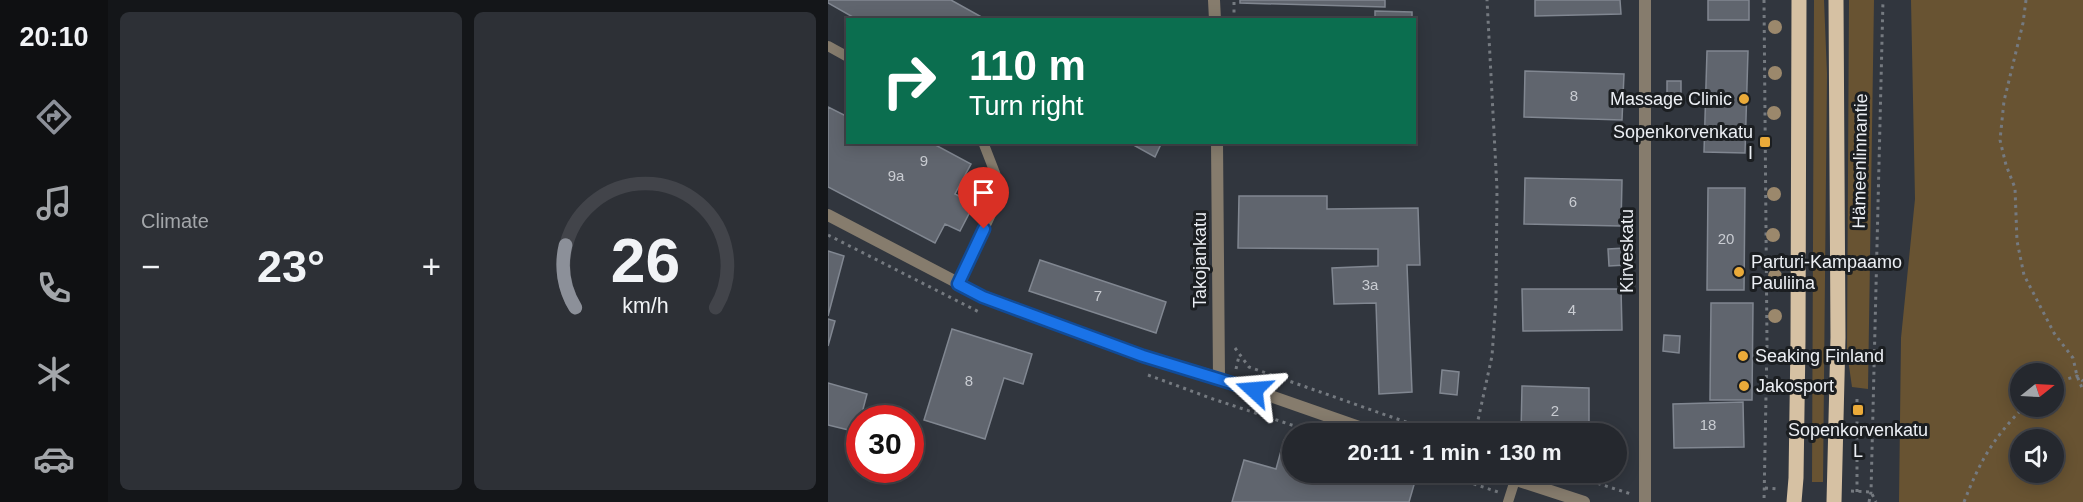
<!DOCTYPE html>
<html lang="en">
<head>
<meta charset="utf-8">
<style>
  :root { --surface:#25282e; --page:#2d3036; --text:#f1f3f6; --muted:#a3a6aa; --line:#42444a; --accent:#8c9099 }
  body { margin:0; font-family:Arial,sans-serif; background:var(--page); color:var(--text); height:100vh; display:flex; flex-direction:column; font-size:22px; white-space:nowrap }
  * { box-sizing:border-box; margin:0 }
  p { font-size:20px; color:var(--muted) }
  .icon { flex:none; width:33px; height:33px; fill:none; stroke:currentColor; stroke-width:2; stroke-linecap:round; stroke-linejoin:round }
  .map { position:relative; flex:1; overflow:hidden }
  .sheet { display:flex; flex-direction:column; gap:12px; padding:12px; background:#141619; width:720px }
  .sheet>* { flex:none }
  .top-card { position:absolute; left:18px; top:18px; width:570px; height:126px; border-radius:0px; box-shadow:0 3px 15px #0003,0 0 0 2px var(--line); background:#0b6e4f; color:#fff; overflow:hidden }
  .needle { width:39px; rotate:72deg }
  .buttons { position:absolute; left:1182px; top:363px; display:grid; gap:12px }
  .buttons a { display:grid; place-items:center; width:54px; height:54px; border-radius:50%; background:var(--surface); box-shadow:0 3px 15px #0003,0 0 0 2px var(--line); font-size:30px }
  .speed { position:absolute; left:18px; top:405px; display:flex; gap:12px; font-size:30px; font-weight:700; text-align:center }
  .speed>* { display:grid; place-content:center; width:78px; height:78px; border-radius:50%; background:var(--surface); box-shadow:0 3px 15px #0003,0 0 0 2px var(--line); line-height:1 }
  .speed .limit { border:9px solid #d22; background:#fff; color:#111 }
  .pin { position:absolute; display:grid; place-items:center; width:51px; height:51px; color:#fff; margin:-62px -26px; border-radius:50% 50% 50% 0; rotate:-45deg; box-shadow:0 0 6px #0007 }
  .pin .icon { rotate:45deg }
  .me { position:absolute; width:66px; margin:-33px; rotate:289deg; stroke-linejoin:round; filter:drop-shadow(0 0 4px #0008) }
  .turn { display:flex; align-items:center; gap:21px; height:126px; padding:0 24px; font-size:27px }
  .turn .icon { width:78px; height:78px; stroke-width:2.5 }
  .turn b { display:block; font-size:42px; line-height:51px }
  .big { font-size:45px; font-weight:600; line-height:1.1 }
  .sheet .card { flex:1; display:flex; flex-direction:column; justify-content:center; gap:9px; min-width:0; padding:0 21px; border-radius:9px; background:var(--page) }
  .sheet .dial { align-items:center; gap:0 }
  .dial svg { height:156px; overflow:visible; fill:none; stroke:var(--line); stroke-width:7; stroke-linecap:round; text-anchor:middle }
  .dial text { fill:var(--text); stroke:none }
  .heat { display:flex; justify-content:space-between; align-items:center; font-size:33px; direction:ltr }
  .sheet .tiles { flex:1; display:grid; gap:12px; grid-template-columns:repeat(2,1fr) }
  .trip { position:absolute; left:454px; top:423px; width:345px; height:60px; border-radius:30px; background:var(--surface); box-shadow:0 3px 15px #0003,0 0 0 2px var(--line); font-weight:600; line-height:60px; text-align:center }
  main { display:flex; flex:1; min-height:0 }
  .tabs { display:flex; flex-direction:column; width:108px; justify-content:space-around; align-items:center; background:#0f1012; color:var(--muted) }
  .tabs .icon { width:42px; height:42px }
  .tabs .selected { color:var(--accent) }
  .tabs b { font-size:27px; color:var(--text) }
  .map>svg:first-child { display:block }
</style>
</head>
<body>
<main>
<nav class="tabs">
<b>20:10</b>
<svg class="icon selected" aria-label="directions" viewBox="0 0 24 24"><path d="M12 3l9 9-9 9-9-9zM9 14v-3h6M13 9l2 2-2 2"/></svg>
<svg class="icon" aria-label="music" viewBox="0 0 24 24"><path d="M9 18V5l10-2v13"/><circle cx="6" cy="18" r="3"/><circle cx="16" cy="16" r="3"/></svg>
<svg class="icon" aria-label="phone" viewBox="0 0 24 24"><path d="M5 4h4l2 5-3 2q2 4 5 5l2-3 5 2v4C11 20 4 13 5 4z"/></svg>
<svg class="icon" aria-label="climate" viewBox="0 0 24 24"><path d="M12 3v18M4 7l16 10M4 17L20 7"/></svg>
<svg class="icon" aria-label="car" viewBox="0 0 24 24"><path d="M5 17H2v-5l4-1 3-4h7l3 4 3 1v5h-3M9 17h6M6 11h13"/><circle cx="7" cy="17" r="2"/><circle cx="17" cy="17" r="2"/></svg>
</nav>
<section class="sheet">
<div class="tiles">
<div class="card"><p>Climate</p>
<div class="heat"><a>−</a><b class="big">23°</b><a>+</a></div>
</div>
<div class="card dial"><svg viewBox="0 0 100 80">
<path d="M14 69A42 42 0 1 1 86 69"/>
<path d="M14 69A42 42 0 0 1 9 37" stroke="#8c9099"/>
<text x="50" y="56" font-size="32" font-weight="700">26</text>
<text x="50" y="72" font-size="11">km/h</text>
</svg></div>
</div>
</section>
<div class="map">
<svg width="1255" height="502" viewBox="0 0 1255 502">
  <rect width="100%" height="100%" fill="#31363e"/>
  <!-- green -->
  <path fill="#685332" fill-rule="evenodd" d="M986,0H996L999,74L995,482H984Z
    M1021,0H1046L1040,389L1024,387L1019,352Z
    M1083,0H1255V502H1071L1073,338L1087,199ZM1192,374H1226V406H1192ZM1192,440H1226V472H1192Z"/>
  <!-- building -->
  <path fill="#60656e" stroke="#818791" stroke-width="1.5" d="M0,0H123L159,20H30L0,3Z
    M412,0H557V7L412,3Z
    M707,0H792L793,14L707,16Z
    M880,0H921V20H880Z
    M547,11L584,12V20H547Z
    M879,51H920L917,153L876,152Z
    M697,71L796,74L794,120L696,117Z
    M839,81H853V100H839Z
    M0,107L20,117V142H102L143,164L127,194L146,204L132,231L117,224L107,243L0,187Z
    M300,142H334L327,157Z
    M697,178L794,180L793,226L696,224Z
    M880,188H917L916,290H879Z
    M411,196H499V209L590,208L592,265H579L584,392L551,394L548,303L506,304L504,268L550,266V249L410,248Z
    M797,248L798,265L781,266L780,249Z
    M0,251L16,256L0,316Z
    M212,260L338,302L328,333L201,291Z
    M694,289H793L794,330L695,331Z
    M883,303H925L924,400H882Z
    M0,319L7,321L0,346Z
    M124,329L204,354L195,384L176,378L157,439L96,420Z
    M836,335L852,336L851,353L835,351Z
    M614,370L631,372L629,395L612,393Z
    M0,383L39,394L29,432L0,425Z
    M694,386L761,388V434H693Z
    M915,402L916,447L846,448L845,404Z
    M456,440L465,442V472H570L588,478L581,502H404L416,460L448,469Z"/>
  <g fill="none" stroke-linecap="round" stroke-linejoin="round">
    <!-- path -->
    <path stroke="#757a80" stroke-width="3" stroke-dasharray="3 4.5" stroke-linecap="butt" d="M936,0L939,343L936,502
      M1198,0L1195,23L1176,101L1172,140L1178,165L1187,188L1189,241L1196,275L1226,333L1245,358L1249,376L1255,390
      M406,20V0
      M0,235L153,313
      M407,348L421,367L612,434
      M408,369L411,356
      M320,375L385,399L491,434
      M1226,383L1249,376L1255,381
      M647,434L664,356L668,299L669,189L659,0
      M610,472L670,492
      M734,472L803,494
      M937,488L950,489
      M1023,491L1043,492L1048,502
      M1029,492V395
      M1041,502L1043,492L1055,0
      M1136,502C1152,461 1165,438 1197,406"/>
    <!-- service -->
    <path stroke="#867c6d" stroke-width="10" d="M0,46L20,57
      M130,284L174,191L155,142
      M680,502L687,480"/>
    <!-- minor -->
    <path stroke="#867c6d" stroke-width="12" d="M386,0L387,20
      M817,0V502
      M389,142L391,378
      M0,215L155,296L315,356L391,378L551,434
      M664,472L756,502"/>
    <!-- primary -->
    <path stroke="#d6c1a3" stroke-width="15" d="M966,502L968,478L970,341L971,0
      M1006,502L1010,337L1008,0"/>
  </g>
  <!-- trees -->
  <g fill="#9b886c">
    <circle cx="947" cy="27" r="7"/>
    <circle cx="947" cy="73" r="7"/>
    <circle cx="946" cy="113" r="7"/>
    <circle cx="946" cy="194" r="7"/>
    <circle cx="945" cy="235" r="7"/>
    <circle cx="947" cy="276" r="7"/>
    <circle cx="947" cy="316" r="7"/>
  </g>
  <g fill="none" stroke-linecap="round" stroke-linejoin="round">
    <!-- route casing -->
    <g stroke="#114b97" stroke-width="15">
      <path id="route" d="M156,229L130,284L155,297L315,356L426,390"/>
    </g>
    <!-- route -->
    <use href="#route" stroke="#1a73e8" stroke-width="10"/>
  </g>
  <!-- markers -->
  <g fill="#eaaa39" stroke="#1b1e21" stroke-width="2">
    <circle cx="916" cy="99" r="6"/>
    <rect x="931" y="136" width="12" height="12" rx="3"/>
    <circle cx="911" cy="272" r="6"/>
    <circle cx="915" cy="356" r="6"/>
    <circle cx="916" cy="386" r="6"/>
    <rect x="1024" y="404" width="12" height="12" rx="3"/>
  </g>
  <g text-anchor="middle" stroke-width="6" stroke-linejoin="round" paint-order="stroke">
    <!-- number labels -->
    <g font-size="15" fill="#c9ccd2">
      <text x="746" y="101">8</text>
      <text x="96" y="166">9</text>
      <text x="68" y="181">9a</text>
      <text x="745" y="207">6</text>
      <text x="898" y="244">20</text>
      <text x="542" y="290">3a</text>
      <text x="270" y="301">7</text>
      <text x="744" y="315">4</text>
      <text x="141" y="386">8</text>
      <text x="727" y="416">2</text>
      <text x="880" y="430">18</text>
    </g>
    <!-- poi labels -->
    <g font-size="18" fill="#eceff4" stroke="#1b1e21" text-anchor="start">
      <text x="904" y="105" text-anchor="end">Massage Clinic</text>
      <text x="925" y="138" text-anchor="end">Sopenkorvenkatu<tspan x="925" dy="21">I</tspan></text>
      <text x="923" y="268">Parturi-Kampaamo<tspan x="923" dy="21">Pauliina</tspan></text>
      <text x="927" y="362">Seaking Finland</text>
      <text x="928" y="392">Jakosport</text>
      <text x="1030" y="436" text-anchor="middle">Sopenkorvenkatu<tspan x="1030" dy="21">L</tspan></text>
    </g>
    <!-- street labels -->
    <g font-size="18" fill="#eceff4" stroke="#1b1e21">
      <text transform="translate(1032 161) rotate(-89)" y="6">Hämeenlinnantie</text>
      <text transform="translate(799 251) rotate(-90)" y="6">Kirveskatu</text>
      <text transform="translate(372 260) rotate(-90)" y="6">Takojankatu</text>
    </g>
  </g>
</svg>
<div class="buttons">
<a><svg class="needle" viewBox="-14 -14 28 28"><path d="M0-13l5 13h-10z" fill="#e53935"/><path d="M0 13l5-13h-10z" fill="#a3a6aa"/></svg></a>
<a><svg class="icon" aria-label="sound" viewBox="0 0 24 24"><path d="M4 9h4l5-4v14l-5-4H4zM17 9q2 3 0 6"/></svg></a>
</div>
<div class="speed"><div class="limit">30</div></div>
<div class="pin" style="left:156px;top:229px;background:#d93025"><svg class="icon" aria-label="arrive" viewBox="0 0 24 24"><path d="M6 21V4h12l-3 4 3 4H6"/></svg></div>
<svg class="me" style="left:426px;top:390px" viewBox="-20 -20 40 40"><path d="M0-17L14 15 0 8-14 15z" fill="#1a73e8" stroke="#fff" stroke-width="4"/></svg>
<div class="trip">20:11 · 1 min · 130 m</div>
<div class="top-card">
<div class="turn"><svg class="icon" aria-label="right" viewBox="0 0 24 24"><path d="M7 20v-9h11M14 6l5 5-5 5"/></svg><div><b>110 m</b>Turn right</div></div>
</div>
</div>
</main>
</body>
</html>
